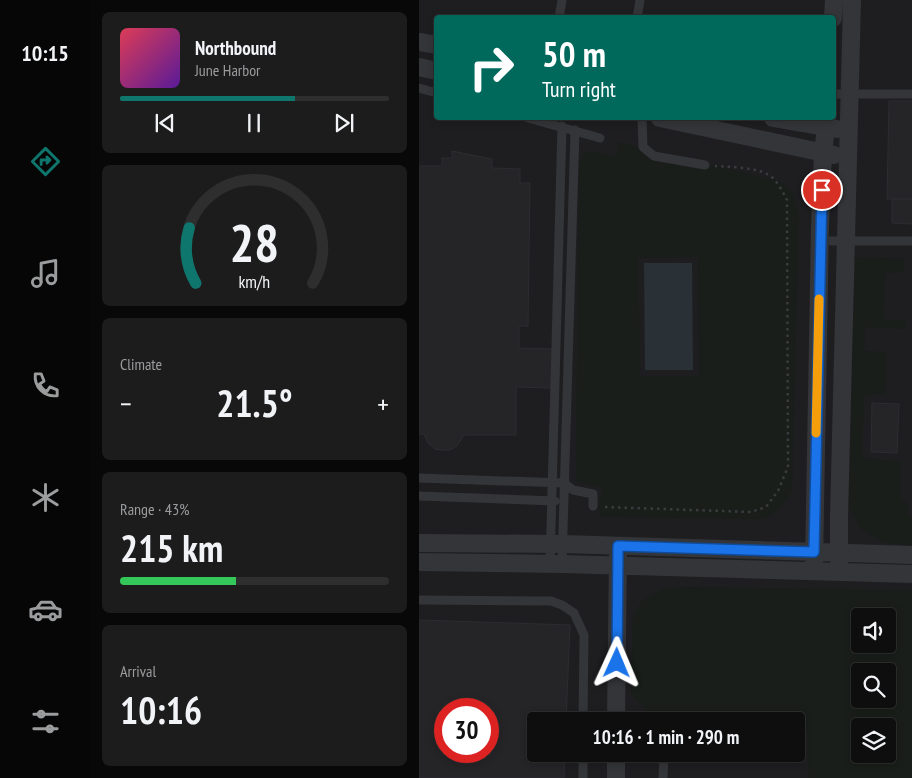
<!DOCTYPE html>
<html lang="en">
<head>
<meta charset="utf-8">
<style>
  :root { --surface:#0e0e0f; --page:#1c1c1d; --text:#f1f3f6; --muted:#9b9c9e; --line:#2e2e2f; --accent:#0f766e }
  body { margin:0; font-family:"PT Sans Narrow",sans-serif; background:var(--page); color:var(--text); height:100vh; display:flex; flex-direction:column; font-size:19px; white-space:nowrap }
  * { box-sizing:border-box; margin:0 }
  p { font-size:16px; color:var(--muted) }
  .icon { flex:none; width:28px; height:28px; fill:none; stroke:currentColor; stroke-width:2; stroke-linecap:round; stroke-linejoin:round }
  .map { position:relative; flex:1; overflow:hidden }
  .side { display:flex; flex-direction:column; gap:12px; padding:12px; background:#080808; width:329px }
  .side>* { flex:none }
  .hud { position:absolute; left:15px; top:15px; width:402px; height:105px; border-radius:5px; box-shadow:0 2px 8px #0003,0 0 0 1px var(--line); background:#00695c; color:#fff; overflow:hidden }
  .fabs { position:absolute; left:432px; top:608px; display:grid; gap:10px }
  .fabs a { display:grid; place-items:center; width:45px; height:45px; border-radius:5px; background:var(--surface); box-shadow:0 2px 8px #0003,0 0 0 1px var(--line); font-size:25px }
  .speed { position:absolute; left:15px; top:698px; display:flex; gap:10px; font-size:25px; font-weight:700; text-align:center }
  .speed>* { display:grid; place-content:center; width:65px; height:65px; border-radius:50%; background:var(--surface); box-shadow:0 2px 8px #0003,0 0 0 1px var(--line); line-height:1 }
  .speed .limit { border:8px solid #d22; background:#fff; color:#111 }
  .pin { position:absolute; display:grid; place-items:center; width:42px; height:42px; color:#fff; margin:-21px; border:2px solid #fff; border-radius:50%; box-shadow:0 1px 5px #0007 }
  .me { position:absolute; width:55px; margin:-28px; rotate:1deg; stroke-linejoin:round; filter:drop-shadow(0 0 4px #0008) }
  .turn { display:flex; align-items:center; gap:18px; height:105px; padding:0 25px; font-size:22px }
  .turn .icon { width:65px; height:65px; stroke-width:2.5 }
  .turn b { display:block; font-size:35px; line-height:42px }
  .big { font-size:38px; font-weight:800; line-height:1.1 }
  .side .tile { flex:1; display:flex; flex-direction:column; justify-content:center; gap:8px; min-width:0; padding:0 18px; border-radius:8px; background:var(--page) }
  .side .dial { align-items:center; gap:0 }
  .dial svg { height:130px; overflow:visible; fill:none; stroke:var(--line); stroke-width:7; stroke-linecap:round; text-anchor:middle }
  .dial text { fill:var(--text); stroke:none }
  .song { display:flex; align-items:center; gap:15px }
  .cover { width:60px; height:60px; border-radius:8px; background:linear-gradient(135deg,hsl(350 70% 55%),hsl(270 70% 35%)) }
  .played { height:5px; border-radius:2px; background:linear-gradient(90deg,var(--accent) 65%,var(--line) 65%) }
  .keys { display:flex; justify-content:space-around; direction:ltr }
  .heat { display:flex; justify-content:space-between; align-items:center; font-size:28px; direction:ltr }
  .charge { height:8px; border-radius:4px; background:linear-gradient(90deg,#34c759 43%,var(--line) 0) }
  .trip { position:absolute; left:108px; top:712px; width:278px; height:50px; border-radius:5px; background:var(--surface); box-shadow:0 2px 8px #0003,0 0 0 1px var(--line); font-weight:800; line-height:50px; text-align:center }
  main { display:flex; flex:1; min-height:0 }
  .dock { display:flex; flex-direction:column; width:90px; justify-content:space-around; align-items:center; background:#060606; color:var(--muted) }
  .dock .icon { width:35px; height:35px }
  .dock .on { color:var(--accent) }
  .dock b { font-size:22px; color:var(--text) }
  .map>svg:first-child { display:block }
</style>
</head>
<body>
<main>
<nav class="dock">
<b>10:15</b>
<svg class="icon on" aria-label="directions" viewBox="0 0 24 24"><path d="M12 3l9 9-9 9-9-9zM9 14v-3h6M13 9l2 2-2 2"/></svg>
<svg class="icon" aria-label="music" viewBox="0 0 24 24"><path d="M9 18V5l10-2v13"/><circle cx="6" cy="18" r="3"/><circle cx="16" cy="16" r="3"/></svg>
<svg class="icon" aria-label="phone" viewBox="0 0 24 24"><path d="M5 4h4l2 5-3 2q2 4 5 5l2-3 5 2v4C11 20 4 13 5 4z"/></svg>
<svg class="icon" aria-label="climate" viewBox="0 0 24 24"><path d="M12 3v18M4 7l16 10M4 17L20 7"/></svg>
<svg class="icon" aria-label="car" viewBox="0 0 24 24"><path d="M5 17H2v-5l4-1 3-4h7l3 4 3 1v5h-3M9 17h6M6 11h13"/><circle cx="7" cy="17" r="2"/><circle cx="17" cy="17" r="2"/></svg>
<svg class="icon" aria-label="filters" viewBox="0 0 24 24"><path d="M4 7h16M4 17h16"/><circle cx="9" cy="7" r="2"/><circle cx="15" cy="17" r="2"/></svg>
</nav>
<section class="side">
<div class="tile">
<div class="song"><i class="cover"></i><div><b>Northbound</b><p>June Harbor</p></div></div>
<div class="played"></div>
<div class="keys"><svg class="icon" aria-label="previous" viewBox="0 0 24 24"><path d="M18 5L8 12l10 7zM5 5v14"/></svg><svg class="icon" aria-label="pause" viewBox="0 0 24 24"><path d="M8 5v14M16 5v14"/></svg><svg class="icon" aria-label="next" viewBox="0 0 24 24"><path d="M6 5l10 7-10 7zM19 5v14"/></svg></div>
</div>
<div class="tile dial"><svg viewBox="0 0 100 80">
<path d="M14 69A42 42 0 1 1 86 69"/>
<path d="M14 69A42 42 0 0 1 10 35" stroke="#0f766e"/>
<text x="50" y="56" font-size="32" font-weight="700">28</text>
<text x="50" y="72" font-size="11">km/h</text>
</svg></div>
<div class="tile"><p>Climate</p>
<div class="heat"><a>−</a><b class="big">21.5°</b><a>+</a></div>
</div>
<div class="tile"><p>Range · 43%</p><b class="big">215 km</b><div class="charge"></div></div>
<div class="tile"><p>Arrival</p><b class="big">10:16</b></div>
</section>
<div class="map">
<svg width="494" height="778" viewBox="0 0 494 778">
  <rect width="100%" height="100%" fill="#121214"/>
  <!-- built -->
  <path fill="#1e1e21" fill-rule="evenodd" d="M0,0H493V778H0ZM18,18H415V118H18ZM441,616H469V644H441ZM441,671H469V699H441ZM26,709H69V751H26ZM116,721H376V754H116ZM441,726H469V754H441Z"/>
  <!-- green -->
  <path fill="#191e1a" fill-rule="evenodd" d="M199,142L361,181L375,195L380,218L373,491L360,510L345,519L181,517L180,507L183,488L157,481L160,162L165,152H177L197,156ZM279,257L280,376H221L219,258Z
    M436,257L485,259V272L466,273L465,319L487,321L486,329L446,327V351L468,352L466,394L445,395L443,458L482,462V501L490,503L489,515L493,516V545L466,543L442,529L430,507Z
    M274,587L493,590V778H390L389,733L376,726V721L322,717L294,721H236L212,693L214,616L224,600L246,588ZM441,616H469V644H441ZM441,671H469V699H441ZM441,726H469V754H441Z"/>
  <!-- water -->
  <path fill="#2a3136" d="M225,263H273L274,370H226Z"/>
  <!-- building -->
  <path fill="#252528" stroke="#2c2d30" fill-rule="evenodd" d="M470,101H494V199H468Z
    M33,151L73,159V168L101,169V183H111L109,326H100V348L134,349L133,388L97,387V435H45L38,446L31,450H23L16,449L9,443L5,434H0V166H23V158H33Z
    M473,199H494V224L473,223Z
    M453,403L480,404L478,453L452,452Z
    M0,620L151,625L147,721H116V754H146L145,778H0ZM26,709H69V751H26Z"/>
  <g fill="none" stroke-linecap="round" stroke-linejoin="round">
    <!-- path -->
    <path stroke="#3a3b3f" stroke-width="2.5" stroke-dasharray="2.5 4" stroke-linecap="butt" d="M186,507L332,512L347,507L359,491L369,467L368,200C363,191 358,179 348,174C336,167 310,167 296,166"/>
    <!-- service -->
    <path stroke="#343538" stroke-width="9" d="M140,18L143,0
      M218,18L221,0
      M0,88L18,93
      M415,94H494
      M109,118L181,138
      M223,118L224,147L235,156L286,165
      M401,241H494
      M0,478L145,483L154,490L174,494V506
      M0,496L136,501
      M131,564L143,126
      M143,564L156,130
      M0,600L132,601L143,605L155,613L165,635L164,721
      M164,778V754
      M244,778L245,757"/>
    <!-- minor -->
    <path stroke="#343538" stroke-width="18" d="M414,18L415,0
      M0,42L18,45
      M0,67L18,71
      M241,118L415,155
      M354,118L418,129
      M0,543L144,544L494,555
      M0,562L143,564L494,574
      M395,564L401,228L404,153L408,118
      M420,572V516L433,0
      M197,721L199,554
      M197,778V754"/>
  </g>
  <g fill="none" stroke-linecap="round" stroke-linejoin="round">
    <!-- route casing -->
    <g stroke="#114b97" stroke-width="12">
      <path id="route" d="M198,663L199,546L395,552L403,190"/>
    </g>
    <!-- route -->
    <use href="#route" stroke="#1a73e8" stroke-width="9"/>
    <!-- slow -->
    <path stroke="#f59e0b" stroke-width="9" d="M397,433L400,299"/>
  </g>
</svg>
<div class="fabs">
<a><svg class="icon" aria-label="sound" viewBox="0 0 24 24"><path d="M4 9h4l5-4v14l-5-4H4zM17 9q2 3 0 6"/></svg></a>
<a><svg class="icon" aria-label="search" viewBox="0 0 24 24"><circle cx="10" cy="10" r="6"/><path d="M15 15l6 6"/></svg></a>
<a><svg class="icon" aria-label="layers" viewBox="0 0 24 24"><path d="M12 4l9 5-9 5-9-5zM3 14l9 5 9-5"/></svg></a>
</div>
<div class="speed"><div class="limit">30</div></div>
<div class="pin" style="left:403px;top:190px;background:#d93025"><svg class="icon" aria-label="arrive" viewBox="0 0 24 24"><path d="M6 21V4h12l-3 4 3 4H6"/></svg></div>
<svg class="me" style="left:198px;top:663px" viewBox="-20 -20 40 40"><path d="M0-17L14 15 0 8-14 15z" fill="#1a73e8" stroke="#fff" stroke-width="4"/></svg>
<div class="trip">10:16 · 1 min · 290 m</div>
<div class="hud">
<div class="turn"><svg class="icon" aria-label="right" viewBox="0 0 24 24"><path d="M7 20v-9h11M14 6l5 5-5 5"/></svg><div><b>50 m</b>Turn right</div></div>
</div>
</div>
</main>
</body>
</html>
